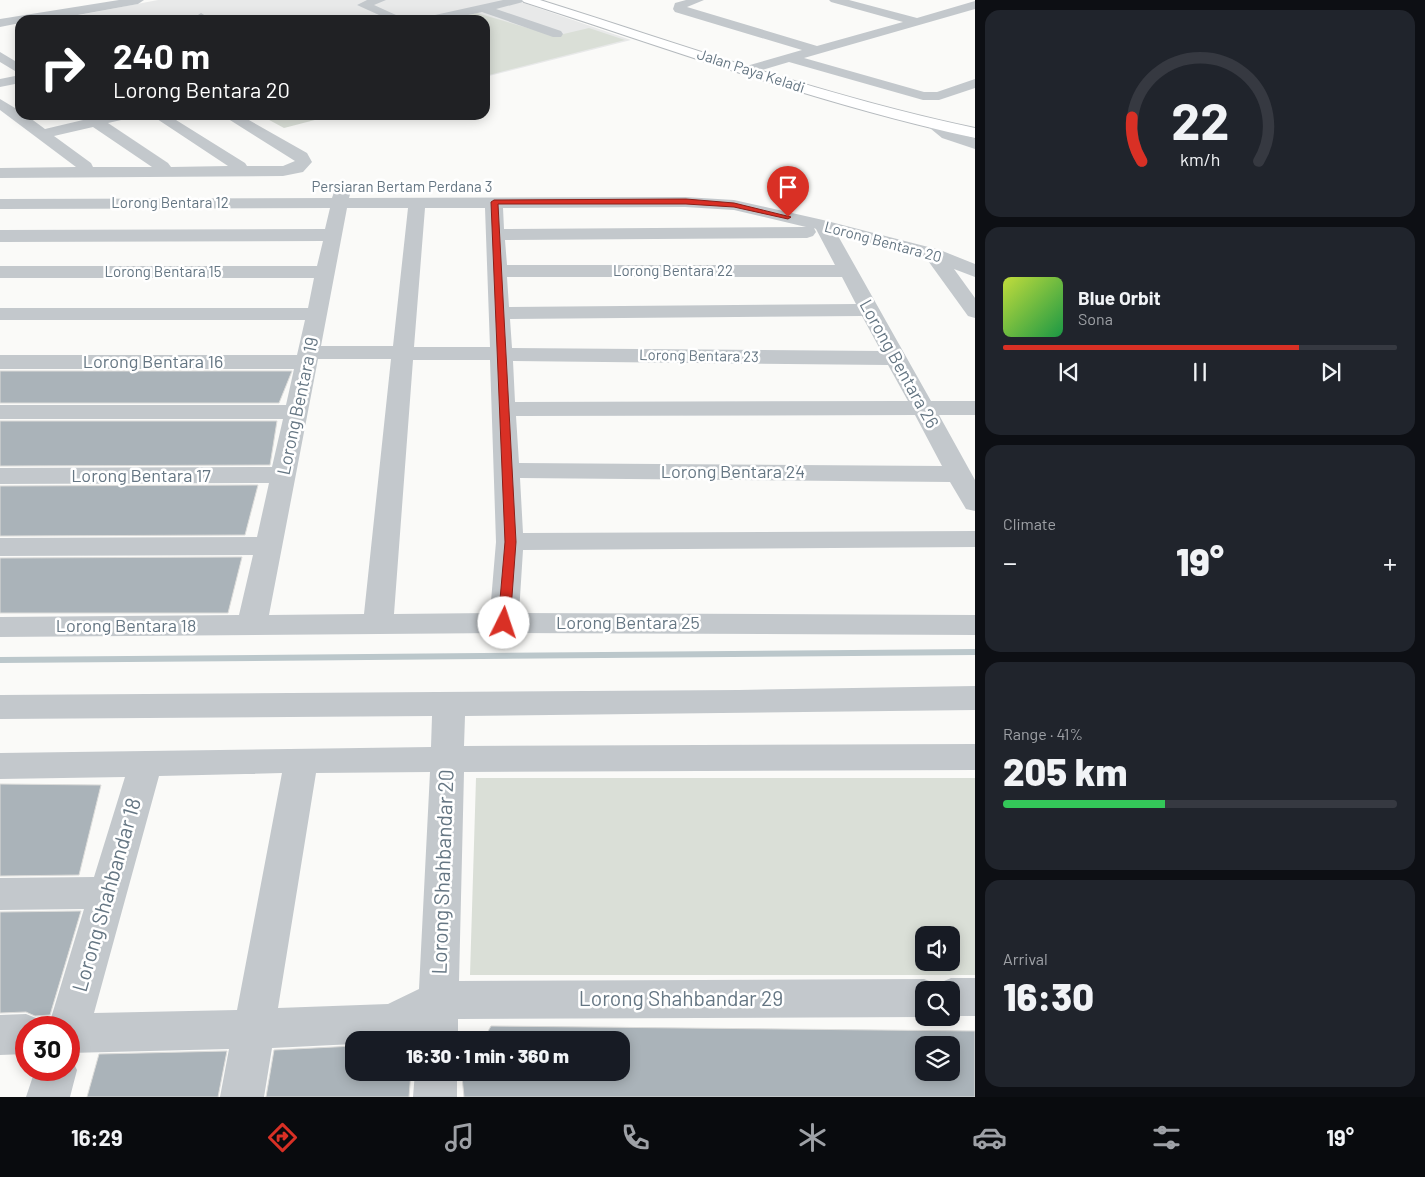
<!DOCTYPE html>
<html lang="en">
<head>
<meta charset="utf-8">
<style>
  :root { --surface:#171b24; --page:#20242c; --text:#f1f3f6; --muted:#9ea1a6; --line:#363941; --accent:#d93025 }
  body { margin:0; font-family:Barlow,sans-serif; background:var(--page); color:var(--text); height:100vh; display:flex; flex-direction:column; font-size:19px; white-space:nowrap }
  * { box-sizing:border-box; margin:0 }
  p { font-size:16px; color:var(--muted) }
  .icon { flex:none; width:28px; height:28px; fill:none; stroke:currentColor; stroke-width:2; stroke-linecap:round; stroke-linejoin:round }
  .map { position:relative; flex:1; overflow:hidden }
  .side { display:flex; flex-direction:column; gap:10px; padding:10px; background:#0d0f14; width:450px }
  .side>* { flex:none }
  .top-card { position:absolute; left:15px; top:15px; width:475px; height:105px; border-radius:15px; box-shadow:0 2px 12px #0003; background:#202124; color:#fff; overflow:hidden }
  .controls { position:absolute; left:915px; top:926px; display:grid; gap:10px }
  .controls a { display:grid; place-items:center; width:45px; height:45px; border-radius:10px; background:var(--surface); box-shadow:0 2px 12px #0003; font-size:25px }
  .speed { position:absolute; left:15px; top:1016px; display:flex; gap:10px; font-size:25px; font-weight:700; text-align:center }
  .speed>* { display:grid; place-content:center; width:65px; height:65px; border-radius:50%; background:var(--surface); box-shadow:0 2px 12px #0003; line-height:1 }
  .speed .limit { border:8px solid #d22; background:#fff; color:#111 }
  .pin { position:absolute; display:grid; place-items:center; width:42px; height:42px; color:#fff; margin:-51px -21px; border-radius:50% 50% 50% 0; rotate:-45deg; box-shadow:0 0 5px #0007 }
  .pin .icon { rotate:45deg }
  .me { position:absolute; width:55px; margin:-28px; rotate:4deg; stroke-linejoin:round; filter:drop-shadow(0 0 4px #0008) }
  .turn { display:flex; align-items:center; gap:18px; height:105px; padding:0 15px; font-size:22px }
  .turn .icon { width:65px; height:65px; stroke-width:2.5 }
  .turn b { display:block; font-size:35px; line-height:42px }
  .big { font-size:38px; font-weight:800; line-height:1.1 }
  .side .tile { flex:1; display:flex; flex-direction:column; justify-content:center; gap:8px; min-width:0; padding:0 18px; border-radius:15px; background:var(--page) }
  .side .dial { align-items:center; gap:0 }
  .dial svg { height:130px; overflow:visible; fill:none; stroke:var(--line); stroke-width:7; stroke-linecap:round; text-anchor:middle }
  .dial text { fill:var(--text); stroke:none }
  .song { display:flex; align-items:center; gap:15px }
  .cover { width:60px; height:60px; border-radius:8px; background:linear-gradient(135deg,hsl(70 70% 55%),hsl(140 70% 35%)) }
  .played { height:5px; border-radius:2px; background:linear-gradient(90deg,var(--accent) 75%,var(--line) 75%) }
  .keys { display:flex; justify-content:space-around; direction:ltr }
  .heat { display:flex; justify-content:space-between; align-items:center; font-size:28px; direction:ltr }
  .charge { height:8px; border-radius:4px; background:linear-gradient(90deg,#34c759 41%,var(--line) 0) }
  .trip { position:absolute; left:345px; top:1031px; width:285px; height:50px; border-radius:15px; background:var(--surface); box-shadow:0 2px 12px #0003; font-weight:800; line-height:50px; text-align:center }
  .tabs { display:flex; height:80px; justify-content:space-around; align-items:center; background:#090b0e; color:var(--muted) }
  .tabs .icon { width:35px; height:35px }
  .tabs .selected { color:var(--accent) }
  .tabs b { font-size:22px; color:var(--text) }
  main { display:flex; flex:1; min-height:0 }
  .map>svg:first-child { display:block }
</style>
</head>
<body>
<main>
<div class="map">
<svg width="975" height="1097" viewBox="0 0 975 1097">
  <rect width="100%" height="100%" fill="#fafaf8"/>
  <!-- built -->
  <path fill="#e8e9e9" d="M158,0H515L631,40L485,77V20H81L74,16Z"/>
  <!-- green -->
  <path fill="#dadfd7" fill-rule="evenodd" d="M477,13L555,36L589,28L625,40L485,76V20H442Z
    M260,115H334L284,128Z
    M476,778H975V975H470ZM924,935H951V962H924Z"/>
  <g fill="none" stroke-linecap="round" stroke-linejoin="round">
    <!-- stream -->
    <path fill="#bbc7cb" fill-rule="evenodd" d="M975,649V655L0,663V657Z"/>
  </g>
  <!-- building -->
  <path fill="#aab3b9" stroke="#dcdcda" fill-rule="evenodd" d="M0,371H292L279,403H0Z
    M0,421H277L270,465L0,466Z
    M258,485L245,535L0,536V486Z
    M242,557L228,613H0V558Z
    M0,784L101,785L79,875L0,876Z
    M81,911L50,1015L35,1016L26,1012L0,1013V912Z
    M491,1026L975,1031V1097H464L462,1077L465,1072H621V1040H483ZM924,1045H951V1072H924Z
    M354,1046V1072H411L409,1097H266L274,1050Z
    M227,1051L218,1097H87L99,1054Z"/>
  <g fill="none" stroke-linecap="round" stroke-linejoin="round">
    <!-- major casing -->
    <g stroke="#b5babe" stroke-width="2">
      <path id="major" d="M522,0H540C684,45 827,97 975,128V138C822,105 673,50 524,2Z"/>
    </g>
    <!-- minor -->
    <path fill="#c3c8cc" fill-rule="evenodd" d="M119,0H144L138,4L56,19L20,20V23L0,27V19Z
      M367,0H386L374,5L407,20H390L357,5Z
      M503,0H525L523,2L496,9L561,31L563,34L561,37H553L482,12L446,20H424L426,17Z
      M686,0H704L687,7L817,46L903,22L831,2L829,0H849L917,18L975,1V9L804,58L924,92H937L975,79V88L939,100H923L789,62L748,74L743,73L741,70L743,67L802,50L675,12L673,9L675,3Z
      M201,13L212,20H197L195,17Z
      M0,52L20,64V74L0,62Z
      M20,75V83L0,87V79Z
      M0,99L20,111V115H26L45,129L83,120L78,115H132L130,118L108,123L168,163L171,167L228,166L151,115H168L245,163L247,166H283L295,161L222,115H240L307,153L312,162L303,172L283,176L0,178V168L76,167L0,110ZM93,127L152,167H93L91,163L54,136Z
      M933,119L954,132L975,139V149L942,138L925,124Z
      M343,182L349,183L352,187L349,198L685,197L734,200L823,220L940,250L975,264V277L954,269L975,298V318L968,316L926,258L837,234L931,401H975V415H939L975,480V511L966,509L950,482L520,478L523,533L975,531V547L523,550L519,613L975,615V635L504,633L0,637V617L239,615L253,555L0,556V538L257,537L269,483L0,484V468L272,467L283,419H0V405H286L294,369H0V355H297L305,320H0V308H308L314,278H0V266H317L323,241L0,242V230L325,229L330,208L0,209V199L332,198L337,183ZM685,207L734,210L806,227L504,229L503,208ZM347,208H408L393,346H321ZM425,208H485L490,347H414ZM814,228L816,229L835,265H507L505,240L807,238L813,236L816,232ZM507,277H842L856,304L509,307ZM862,316L881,351L512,348L510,319ZM318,359H391L364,614L269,615ZM413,360H490L496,542L490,613L394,614ZM513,361L888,365L908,401L515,402ZM915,415L942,466L519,463L516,416Z
      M975,686V710L465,716L464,746L975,744V770L464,772L459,981L924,979L937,984L951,978H975V1016H951V990H924V1017L458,1019V1040H416L417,1031L397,1040H354V1044L272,1048L264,1097H220L229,1049L69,1053V1028H48L84,909L0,910V878L94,877L125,777L0,779V753L431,747L432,716L0,719V695L739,690ZM430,772L419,989L388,1004L278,1008L316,773ZM282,773L237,1010L94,1013L159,776Z
      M26,1014L41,1020L44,1028H26V1054L0,1055V1015Z
      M69,1054L77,1070L70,1097H26L35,1070H69Z
      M415,1072H457V1097H413Z"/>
    <!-- major -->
    <use href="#major" fill="#fff" fill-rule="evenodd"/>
  </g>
  <!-- route -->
  <path fill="#d93025" stroke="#8d1f18" d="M686,199L734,203L791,217L788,219L734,207L686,204H498L516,542L510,623L504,627L500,626L498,623L505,542L491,202L494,200Z"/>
  <g text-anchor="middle" stroke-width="5" stroke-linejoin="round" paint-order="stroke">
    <!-- far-street labels -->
    <g font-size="15" fill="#657683" stroke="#fff">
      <text transform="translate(751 71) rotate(18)" y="5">Jalan Paya Keladi</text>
      <text x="402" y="192">Persiaran Bertam Perdana 3</text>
      <text x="170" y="208">Lorong Bentara 12</text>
      <text transform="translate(883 242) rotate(15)" y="5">Lorong Bentara 20</text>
      <text x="673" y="276">Lorong Bentara 22</text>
      <text x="163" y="277">Lorong Bentara 15</text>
      <text transform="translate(699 356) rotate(1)" y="5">Lorong Bentara 23</text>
    </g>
    <!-- street labels -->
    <g font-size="18" fill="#657683" stroke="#fff">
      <text x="153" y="368">Lorong Bentara 16</text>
      <text transform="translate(899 364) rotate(61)" y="6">Lorong Bentara 26</text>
      <text transform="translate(298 406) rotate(-78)" y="6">Lorong Bentara 19</text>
      <text x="733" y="478">Lorong Bentara 24</text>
      <text x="141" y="482">Lorong Bentara 17</text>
      <text x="628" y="629">Lorong Bentara 25</text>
      <text x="126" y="632">Lorong Bentara 18</text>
    </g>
    <!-- near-street labels -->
    <g font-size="21" fill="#657683" stroke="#fff">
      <text transform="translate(443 872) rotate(-88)" y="7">Lorong Shahbandar 20</text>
      <text transform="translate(107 895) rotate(-74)" y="7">Lorong Shahbandar 18</text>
      <text x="681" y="1006">Lorong Shahbandar 29</text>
    </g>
  </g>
</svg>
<div class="controls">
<a><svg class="icon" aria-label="sound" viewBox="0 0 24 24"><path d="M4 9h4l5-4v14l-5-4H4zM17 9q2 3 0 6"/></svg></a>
<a><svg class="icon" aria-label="search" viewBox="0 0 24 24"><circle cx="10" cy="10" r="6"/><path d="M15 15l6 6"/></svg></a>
<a><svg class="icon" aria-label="layers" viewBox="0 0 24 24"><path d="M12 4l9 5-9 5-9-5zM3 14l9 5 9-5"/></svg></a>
</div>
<div class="speed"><div class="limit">30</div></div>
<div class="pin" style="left:788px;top:217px;background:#d93025"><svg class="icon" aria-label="arrive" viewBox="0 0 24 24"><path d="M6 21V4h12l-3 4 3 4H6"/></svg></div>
<svg class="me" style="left:504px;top:623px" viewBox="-20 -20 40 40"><circle r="19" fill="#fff"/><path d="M0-13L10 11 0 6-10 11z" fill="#d93025"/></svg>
<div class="trip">16:30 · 1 min · 360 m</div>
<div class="top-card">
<div class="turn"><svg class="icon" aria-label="right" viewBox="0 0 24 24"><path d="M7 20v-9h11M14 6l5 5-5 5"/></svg><div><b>240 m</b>Lorong Bentara 20</div></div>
</div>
</div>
<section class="side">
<div class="tile dial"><svg viewBox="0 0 100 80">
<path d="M14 69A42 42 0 1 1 86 69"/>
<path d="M14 69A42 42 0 0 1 8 42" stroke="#d93025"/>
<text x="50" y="56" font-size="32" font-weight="700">22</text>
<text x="50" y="72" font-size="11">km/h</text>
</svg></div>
<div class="tile">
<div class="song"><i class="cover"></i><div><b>Blue Orbit</b><p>Sona</p></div></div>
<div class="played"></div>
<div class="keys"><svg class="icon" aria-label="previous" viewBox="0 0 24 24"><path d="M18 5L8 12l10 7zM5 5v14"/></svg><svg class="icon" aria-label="pause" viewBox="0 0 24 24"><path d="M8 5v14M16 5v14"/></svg><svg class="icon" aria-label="next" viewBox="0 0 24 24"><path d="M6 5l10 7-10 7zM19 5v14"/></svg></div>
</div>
<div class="tile"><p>Climate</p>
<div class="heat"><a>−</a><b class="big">19°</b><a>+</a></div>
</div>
<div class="tile"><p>Range · 41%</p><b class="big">205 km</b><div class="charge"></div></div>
<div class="tile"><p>Arrival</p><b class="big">16:30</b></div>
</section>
</main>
<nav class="tabs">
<b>16:29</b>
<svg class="icon selected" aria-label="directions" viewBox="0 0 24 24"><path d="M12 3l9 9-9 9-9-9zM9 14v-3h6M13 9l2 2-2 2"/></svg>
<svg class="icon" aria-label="music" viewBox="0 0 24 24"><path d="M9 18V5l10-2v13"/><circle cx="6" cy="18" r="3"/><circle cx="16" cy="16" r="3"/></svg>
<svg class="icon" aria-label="phone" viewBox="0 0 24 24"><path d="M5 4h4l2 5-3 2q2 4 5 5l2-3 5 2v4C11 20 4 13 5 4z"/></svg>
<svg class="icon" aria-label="climate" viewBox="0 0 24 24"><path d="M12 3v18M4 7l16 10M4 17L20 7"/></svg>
<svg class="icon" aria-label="car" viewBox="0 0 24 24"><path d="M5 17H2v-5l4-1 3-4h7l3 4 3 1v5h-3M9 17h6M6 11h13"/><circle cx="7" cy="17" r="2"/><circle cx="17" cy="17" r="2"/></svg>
<svg class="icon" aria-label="filters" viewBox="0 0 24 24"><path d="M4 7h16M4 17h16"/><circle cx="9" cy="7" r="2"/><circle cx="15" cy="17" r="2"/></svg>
<b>19°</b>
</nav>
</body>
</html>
